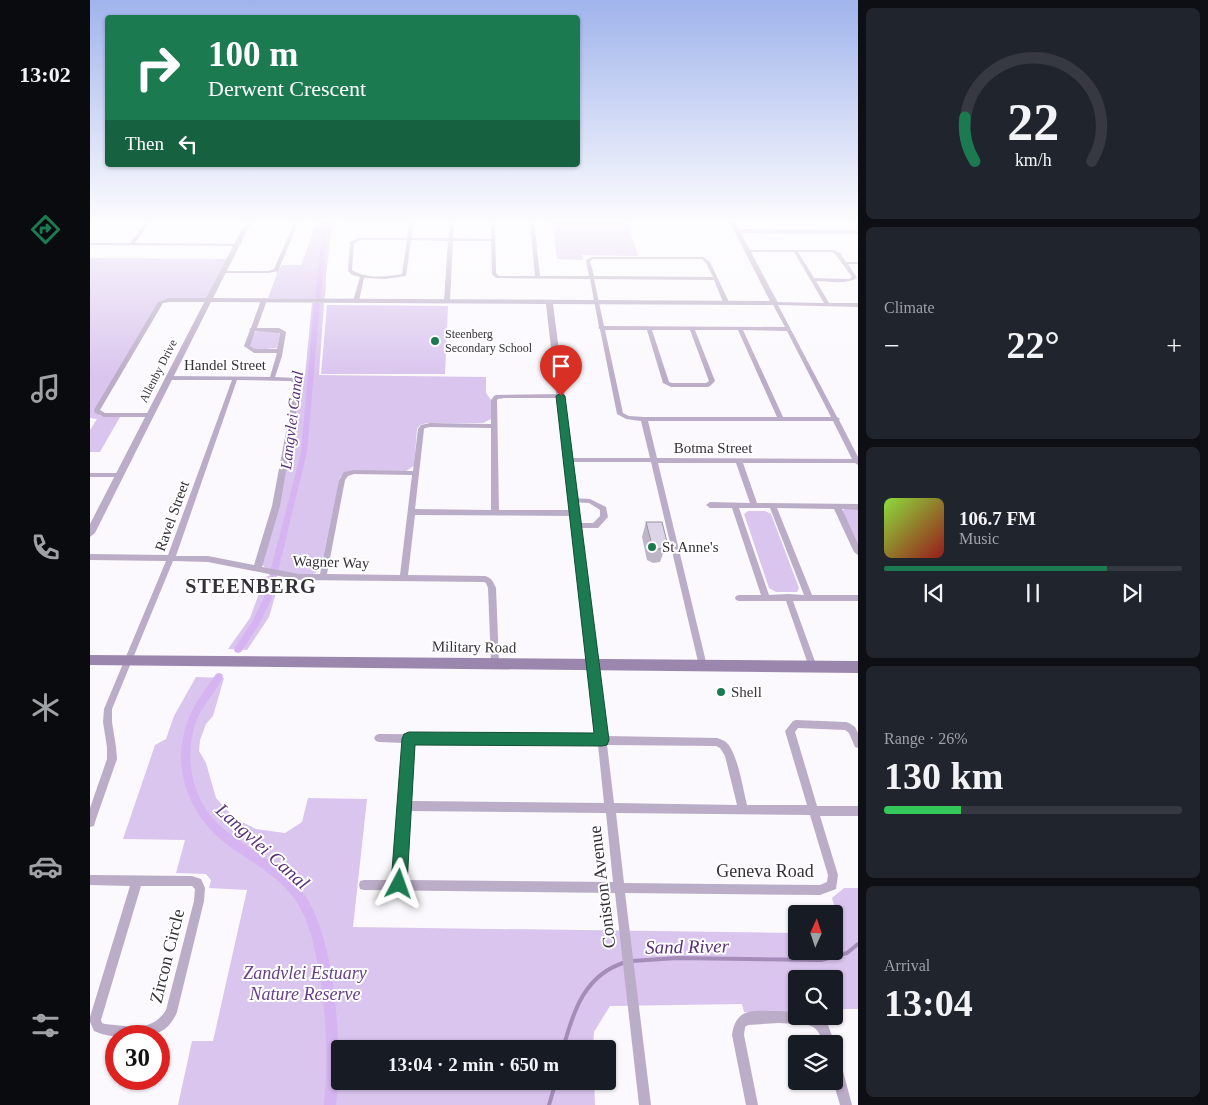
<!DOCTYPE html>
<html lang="en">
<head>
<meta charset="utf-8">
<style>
  :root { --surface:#171b24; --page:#20242c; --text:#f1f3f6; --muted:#9ea1a6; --line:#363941; --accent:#1c7a50 }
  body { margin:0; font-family:Georgia,serif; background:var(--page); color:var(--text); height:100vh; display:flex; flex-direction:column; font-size:19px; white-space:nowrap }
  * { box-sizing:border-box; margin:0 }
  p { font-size:16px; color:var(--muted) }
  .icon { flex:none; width:28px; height:28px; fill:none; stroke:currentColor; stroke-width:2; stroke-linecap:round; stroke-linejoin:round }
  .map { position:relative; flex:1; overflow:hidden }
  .side { display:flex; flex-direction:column; gap:8px; padding:8px; background:#0d0f14; width:350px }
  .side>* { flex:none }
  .top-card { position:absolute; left:15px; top:15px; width:475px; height:152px; border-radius:5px; box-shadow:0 1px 4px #0004; background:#1c7a50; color:#fff; overflow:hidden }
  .needle { width:32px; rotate:3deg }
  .controls { position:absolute; left:698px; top:905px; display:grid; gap:10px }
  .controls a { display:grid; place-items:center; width:55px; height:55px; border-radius:5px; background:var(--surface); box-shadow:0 1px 4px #0004; font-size:25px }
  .speed { position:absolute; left:15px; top:1025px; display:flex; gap:10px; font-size:25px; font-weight:700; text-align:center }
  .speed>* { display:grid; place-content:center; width:65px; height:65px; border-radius:50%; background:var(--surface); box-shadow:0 1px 4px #0004; line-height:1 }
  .speed .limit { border:8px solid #d22; background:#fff; color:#111 }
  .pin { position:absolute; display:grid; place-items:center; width:42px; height:42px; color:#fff; margin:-51px -21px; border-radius:50% 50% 50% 0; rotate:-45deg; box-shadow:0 0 5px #0007 }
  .pin .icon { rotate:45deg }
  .me { position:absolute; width:55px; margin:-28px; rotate:4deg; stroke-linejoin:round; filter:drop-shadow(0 0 4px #0008) }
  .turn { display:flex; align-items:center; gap:18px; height:105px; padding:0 20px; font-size:22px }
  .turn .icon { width:65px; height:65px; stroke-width:2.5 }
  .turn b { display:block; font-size:35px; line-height:42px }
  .then { display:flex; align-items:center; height:48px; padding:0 20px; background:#0003; gap:10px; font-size:19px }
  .big { font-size:38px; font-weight:600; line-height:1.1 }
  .side .tile { flex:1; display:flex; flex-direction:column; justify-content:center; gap:8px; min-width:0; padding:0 18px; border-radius:8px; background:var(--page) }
  .side .dial { align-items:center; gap:0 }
  .dial svg { height:130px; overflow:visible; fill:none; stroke:var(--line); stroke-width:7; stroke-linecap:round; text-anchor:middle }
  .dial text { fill:var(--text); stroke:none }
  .song { display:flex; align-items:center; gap:15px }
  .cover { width:60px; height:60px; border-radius:8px; background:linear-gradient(135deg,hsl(90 70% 55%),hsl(0 70% 35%)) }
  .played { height:5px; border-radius:2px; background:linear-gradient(90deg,var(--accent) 75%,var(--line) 75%) }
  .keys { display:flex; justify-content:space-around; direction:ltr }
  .heat { display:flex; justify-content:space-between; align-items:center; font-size:28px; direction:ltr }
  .charge { height:8px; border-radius:4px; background:linear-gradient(90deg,#34c759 26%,var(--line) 0) }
  .trip { position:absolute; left:241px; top:1040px; width:285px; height:50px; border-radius:5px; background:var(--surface); box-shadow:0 1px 4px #0004; font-weight:600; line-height:50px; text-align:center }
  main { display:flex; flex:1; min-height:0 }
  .tab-bar { display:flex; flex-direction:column; width:90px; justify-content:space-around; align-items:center; background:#090b0e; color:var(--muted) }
  .tab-bar .icon { width:35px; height:35px }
  .tab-bar .selected { color:var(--accent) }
  .tab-bar b { font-size:22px; color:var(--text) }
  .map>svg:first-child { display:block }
</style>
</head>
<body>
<main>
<nav class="tab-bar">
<b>13:02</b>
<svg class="icon selected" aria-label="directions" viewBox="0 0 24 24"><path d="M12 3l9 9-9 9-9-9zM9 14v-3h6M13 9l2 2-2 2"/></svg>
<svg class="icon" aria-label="music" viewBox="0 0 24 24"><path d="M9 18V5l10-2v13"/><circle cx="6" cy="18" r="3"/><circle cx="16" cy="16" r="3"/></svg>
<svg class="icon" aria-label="phone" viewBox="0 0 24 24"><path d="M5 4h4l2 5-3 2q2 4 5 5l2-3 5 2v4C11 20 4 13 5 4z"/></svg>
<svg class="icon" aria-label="climate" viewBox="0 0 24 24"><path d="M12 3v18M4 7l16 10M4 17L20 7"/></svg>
<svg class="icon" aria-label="car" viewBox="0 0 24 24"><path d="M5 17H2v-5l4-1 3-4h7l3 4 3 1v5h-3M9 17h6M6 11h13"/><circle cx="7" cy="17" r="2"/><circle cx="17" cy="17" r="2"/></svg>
<svg class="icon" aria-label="filters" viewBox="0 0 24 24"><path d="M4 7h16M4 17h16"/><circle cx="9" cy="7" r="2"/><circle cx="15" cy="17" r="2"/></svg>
</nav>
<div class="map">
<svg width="768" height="1105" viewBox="0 0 768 1105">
  <rect width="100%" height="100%" fill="#fbf9fd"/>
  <!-- green -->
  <path fill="#dac5ee" d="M459,221H537L548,256L492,255L493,260L467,259L463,228L460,227Z
    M227,222H244C239,240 238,258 236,276C235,285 237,289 234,299L178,298L187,274L186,272L192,265H211Z
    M0,258L140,259L118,300L73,301L7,412L10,416L30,417L10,452H0V430L7,419L0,418Z
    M222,303H234L229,375L396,377V393L401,400V419L393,423H337L330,425L327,429L324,466L316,471H262L255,473L250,477L231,569C219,582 191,571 175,568L172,564L210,384L207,380L215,375Z
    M237,305L358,306L355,374H231Z
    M168,331L190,332L187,348L165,350L158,344L165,332Z
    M756,508H768V546L752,513L753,510Z
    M658,511H675L681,514L709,588L707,592H686L679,588L654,514Z
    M179,576L190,579L179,617L157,650L138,649L160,618L175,577Z
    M106,677L134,678L123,716L116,724L110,740L109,751L116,763L126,798L144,818L166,829L195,833L212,822L218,798L277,799L263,927L706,933V951H744V933H752L742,898L754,888H768V1009H744V979H706V1014L654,1012L652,1004L520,1006L504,1032L503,1049H250V1081H504L505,1105H88L102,1041H123L157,890L119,888L121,880L116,874L86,873L95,840L33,839L65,745L76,739L84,716Z"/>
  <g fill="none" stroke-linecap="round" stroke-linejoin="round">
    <!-- stream -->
    <path stroke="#a58dba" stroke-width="4" d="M542,961L587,958L731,960L757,953L768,944
      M473,1049C483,1011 495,974 536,962
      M459,1105L466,1081"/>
    <!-- canal -->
    <path fill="#d5b4f1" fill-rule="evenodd" d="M234,221H238L231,297L228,299L225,297Z
      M227,302L230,304L217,452L181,600L168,626L151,652L148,653L145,652L144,649L162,622L173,600L211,452L224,304Z
      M129,673L132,674L133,677C125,693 112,706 106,722C94,756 101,796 126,822C135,831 145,838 156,845C175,859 198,871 212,891C247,939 252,1046 246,1105H234C239,1054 236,1001 225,951C221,932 215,913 204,898C188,876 161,862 139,846C101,818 80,770 97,723C103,705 115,690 126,674Z"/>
    <!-- minor -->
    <path fill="#bbacc7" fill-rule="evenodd" d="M57,221H61L45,243L147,244L149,245L147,246L0,245V243H40Z
      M205,221H209L188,271L178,273H131V271H178L184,269Z
      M237,221H324L322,238H359L360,221H364L363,238L401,239V221H405L406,273L409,276H445L440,221H444L450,276H499L496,260L502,257H613L620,262L639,302L636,304L633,302L624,280L504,279L514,326L695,327L682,303L683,302L734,303L704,252H655V250H743L750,253L756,262H768V264H758L767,278C756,285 738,281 726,281L739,303H768V307L688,305L747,417L750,419L749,420L768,457V465L765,463H653L667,503L768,504V510L752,509L768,544V555L764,552L744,509L687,508L722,595H768V601H703L727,667L726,670L723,671L720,670L719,667L696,601H649L646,600L645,598L646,596L649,595H671L642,508H620L616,505L620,502L660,503L646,463H568L617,666L616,669L613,670L610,669L609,666L561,462H478L475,460L478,458H560L551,421L536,419L527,414L510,329L508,328L509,327L500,279L406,278L402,274L401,241H363L360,301L357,303L354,301L358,241L321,240L316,276L295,279L274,278L269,301L266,303L263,301L270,277L262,275L258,271L260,242L269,238H317L319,223L239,222ZM270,240H317L312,274C297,277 276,279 262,270L264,243ZM708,252H742L746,255L762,277L759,279L724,278ZM503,259H612L616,263L623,277L504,276L500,261ZM515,330H557L573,383L581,387H618L620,386L625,381L605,330H648L687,417H554L539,416L533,413ZM562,330H600L619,381L616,383H582L579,382ZM653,330L697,331L741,417H693ZM558,421H743L762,459L567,458ZM649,508H680L714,595L698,594L679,595Z
      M761,221H765L768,225V229Z
      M79,298H118L121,300L118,302H79L73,303L10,410L15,413H60L63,415L60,417H14L5,413L4,410L68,302Z
      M174,298L177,300L167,328H189L196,332L192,356L185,377L205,378L211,384L190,506L172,567L209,574H230L249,480L254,472L264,470L323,471L328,429L331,425L340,423L401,424V400L404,396L406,395L471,394L474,396L471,398H414L408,399L407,400L409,510H484L488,513L484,516L325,515L318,575L395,576C402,578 403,582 406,588L409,663L408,666L405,667L402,666L401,663L398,588L396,583L394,582L209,580L118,562L83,561L22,709V722L26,747L27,759L5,822L4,826L0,827V808L17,759V747L13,722L14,709L76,561L0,560V554L78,555L142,380H79L76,378L79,376L180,377L187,353H164L154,346L160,330L159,329L161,328L171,300ZM165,331L190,333L187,349H165L160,346ZM147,380L201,381L205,384L182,506L164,565L118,556H86ZM340,427L401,428V510L325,509L334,429L335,428ZM264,474L322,475L310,575L237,574L255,480L258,476Z
      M0,473H29L32,475L29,477H0Z
      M481,498L500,499L516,507L518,517L508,528H483L482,526L486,523H503L510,516V510L499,503L483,502L479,500Z
      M503,660L506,661L507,664L516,736L627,738C631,739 635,741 637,743C648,755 653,789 657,805H717L695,731L703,721L706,720L756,722L759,723L765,727L768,733V748L765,747L759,733L755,730L708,728L705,732L727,806H768V816H730L748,875L746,889L730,895L535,893L561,1105H549L525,893L274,890L270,889L269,885L270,881L274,880H304L314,743L289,742L286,741L284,738L286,735L289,734L507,736L499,664L500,661ZM323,743L508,745L514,803L320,801ZM517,745L626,746L630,748L635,756L647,805L524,803ZM319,811L516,813L523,882L315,880ZM526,813L720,815L738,875L737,882L730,885L534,883Z
      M0,875L102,876L111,879L115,888L114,901L87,1012C77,1036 61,1036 38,1036C24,1036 18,1037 4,1031L0,1022V1017L40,886L0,885ZM51,886H102L105,889L104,901L76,1010C62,1033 38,1026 15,1024L12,1023L11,1020Z
      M689,1011L706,1012V1016L730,1017L738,1025L745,1044L744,1047V1044H733C731,1035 727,1027 718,1025L689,1023L658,1025L655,1027L654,1035L668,1105H656L642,1035C646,1006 665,1011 689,1011Z
      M744,1054L748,1056L750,1060L762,1105H750L743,1081Z"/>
    <!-- tertiary -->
    <path fill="#bbacc7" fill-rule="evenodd" d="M156,221H162L123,298L680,301L639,221H645L649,229L768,230V234L651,233L688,303L685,305L463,304L509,664L507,667L503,669L499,667L497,664L456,304L121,302L5,533L0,537V524Z"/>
    <!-- secondary -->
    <path fill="#9b86ae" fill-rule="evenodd" d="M0,655L768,661V673L0,665Z"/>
  </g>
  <!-- wall -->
  <path fill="#beb6c7" d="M556,522L577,542L570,562L563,563L557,560L552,537Z"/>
  <!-- building -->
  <path fill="#ddd4e7" stroke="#9b94a2" d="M556,522H572L577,542L575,548L568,549L562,545Z"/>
  <!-- sky -->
  <linearGradient id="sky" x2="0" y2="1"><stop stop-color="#a0b4ec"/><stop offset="0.59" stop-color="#fdfcfe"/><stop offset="1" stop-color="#fdfcfe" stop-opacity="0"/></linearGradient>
  <rect width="768" height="376" fill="url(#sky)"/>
  <!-- route -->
  <path fill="#1c7a50" stroke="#124f34" d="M471,393L475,396L519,740L517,745L512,746L325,745L317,884L315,890L309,892L303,890L301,884L312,739L314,734L319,732L504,733L466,396Z"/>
  <!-- markers -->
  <g fill="#1c7a50" stroke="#fff" stroke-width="2">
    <circle cx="345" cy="341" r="5"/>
    <circle cx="562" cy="547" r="5"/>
    <circle cx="631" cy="692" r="5"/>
  </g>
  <g text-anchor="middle" stroke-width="4" stroke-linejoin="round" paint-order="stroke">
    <!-- far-poi labels -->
    <g font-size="12" fill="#353139" stroke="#fff" text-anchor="start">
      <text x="355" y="338">Steenberg<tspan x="355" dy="14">Secondary School</tspan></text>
    </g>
    <!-- far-street labels -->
    <g font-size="12" fill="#353139" stroke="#fff">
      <text transform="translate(68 371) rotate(-63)" y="4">Allenby Drive</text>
    </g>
    <!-- street labels -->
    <g font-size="15" fill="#353139" stroke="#fff">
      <text x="135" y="370">Handel Street</text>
      <text x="623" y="453">Botma Street</text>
      <text transform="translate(82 516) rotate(-70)" y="5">Ravel Street</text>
      <text transform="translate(241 562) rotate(2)" y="5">Wagner Way</text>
      <text transform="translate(384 647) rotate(1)" y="5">Military Road</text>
    </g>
    <!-- poi labels -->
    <g font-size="15" fill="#353139" stroke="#fff" text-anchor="start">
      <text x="572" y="552">St Anne's</text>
      <text x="641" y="697">Shell</text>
    </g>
    <!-- water labels -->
    <g font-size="16" font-style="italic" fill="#5a3178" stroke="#fff">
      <text transform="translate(201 420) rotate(-83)" y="6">Langvlei Canal</text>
    </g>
    <!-- near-street labels -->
    <g font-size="18" fill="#353139" stroke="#fff">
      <text x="675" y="877">Geneva Road</text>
      <text transform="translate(512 887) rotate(-97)" y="6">Coniston Avenue</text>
      <text transform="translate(77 956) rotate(-76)" y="6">Zircon Circle</text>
    </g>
    <!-- near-park labels -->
    <g font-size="18" font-style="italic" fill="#694088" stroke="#fff">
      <text x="215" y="979">Zandvlei Estuary<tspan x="215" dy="21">Nature Reserve</tspan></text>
    </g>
    <!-- near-water labels -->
    <g font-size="19" font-style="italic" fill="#5a3178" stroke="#fff">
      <text transform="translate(173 846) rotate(42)" y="7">Langvlei Canal</text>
      <text transform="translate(597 946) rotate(-1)" y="7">Sand River</text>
    </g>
    <!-- district labels -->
    <g font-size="20" font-weight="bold" letter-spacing="1" fill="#353139" stroke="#fff">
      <text x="161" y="593">STEENBERG</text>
    </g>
  </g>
</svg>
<div class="controls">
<a><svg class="needle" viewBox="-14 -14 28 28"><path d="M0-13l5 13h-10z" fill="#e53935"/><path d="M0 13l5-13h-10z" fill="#9ea1a6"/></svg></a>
<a><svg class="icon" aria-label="search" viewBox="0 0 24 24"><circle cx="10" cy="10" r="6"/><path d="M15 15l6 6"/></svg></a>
<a><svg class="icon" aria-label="layers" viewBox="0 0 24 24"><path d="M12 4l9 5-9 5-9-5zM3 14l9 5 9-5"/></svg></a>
</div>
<div class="speed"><div class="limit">30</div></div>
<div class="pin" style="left:471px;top:396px;background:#d93025"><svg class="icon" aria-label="arrive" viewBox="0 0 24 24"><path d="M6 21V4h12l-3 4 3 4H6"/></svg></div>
<svg class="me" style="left:309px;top:884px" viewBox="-20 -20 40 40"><path d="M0-17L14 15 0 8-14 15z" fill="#1c7a50" stroke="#fff" stroke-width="4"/></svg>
<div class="trip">13:04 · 2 min · 650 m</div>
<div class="top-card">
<div class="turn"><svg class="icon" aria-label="right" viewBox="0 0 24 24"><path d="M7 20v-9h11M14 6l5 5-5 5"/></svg><div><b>100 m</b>Derwent Crescent</div></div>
<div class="then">Then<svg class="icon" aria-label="left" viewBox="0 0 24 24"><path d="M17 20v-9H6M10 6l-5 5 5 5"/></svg></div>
</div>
</div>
<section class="side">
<div class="tile dial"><svg viewBox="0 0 100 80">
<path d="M14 69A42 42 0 1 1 86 69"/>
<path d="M14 69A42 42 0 0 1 8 42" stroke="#1c7a50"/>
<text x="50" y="56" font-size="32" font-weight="700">22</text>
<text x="50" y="72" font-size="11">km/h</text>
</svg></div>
<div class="tile"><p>Climate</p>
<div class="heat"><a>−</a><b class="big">22°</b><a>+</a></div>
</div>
<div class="tile">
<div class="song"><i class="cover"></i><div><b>106.7 FM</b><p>Music</p></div></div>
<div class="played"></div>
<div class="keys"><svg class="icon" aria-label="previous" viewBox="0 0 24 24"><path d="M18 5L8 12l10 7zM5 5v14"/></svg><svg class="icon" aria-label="pause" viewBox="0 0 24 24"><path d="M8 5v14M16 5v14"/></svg><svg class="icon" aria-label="next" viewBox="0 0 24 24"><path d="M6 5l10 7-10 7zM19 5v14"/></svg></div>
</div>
<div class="tile"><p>Range · 26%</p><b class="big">130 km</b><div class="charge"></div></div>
<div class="tile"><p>Arrival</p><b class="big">13:04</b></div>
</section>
</main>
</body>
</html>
